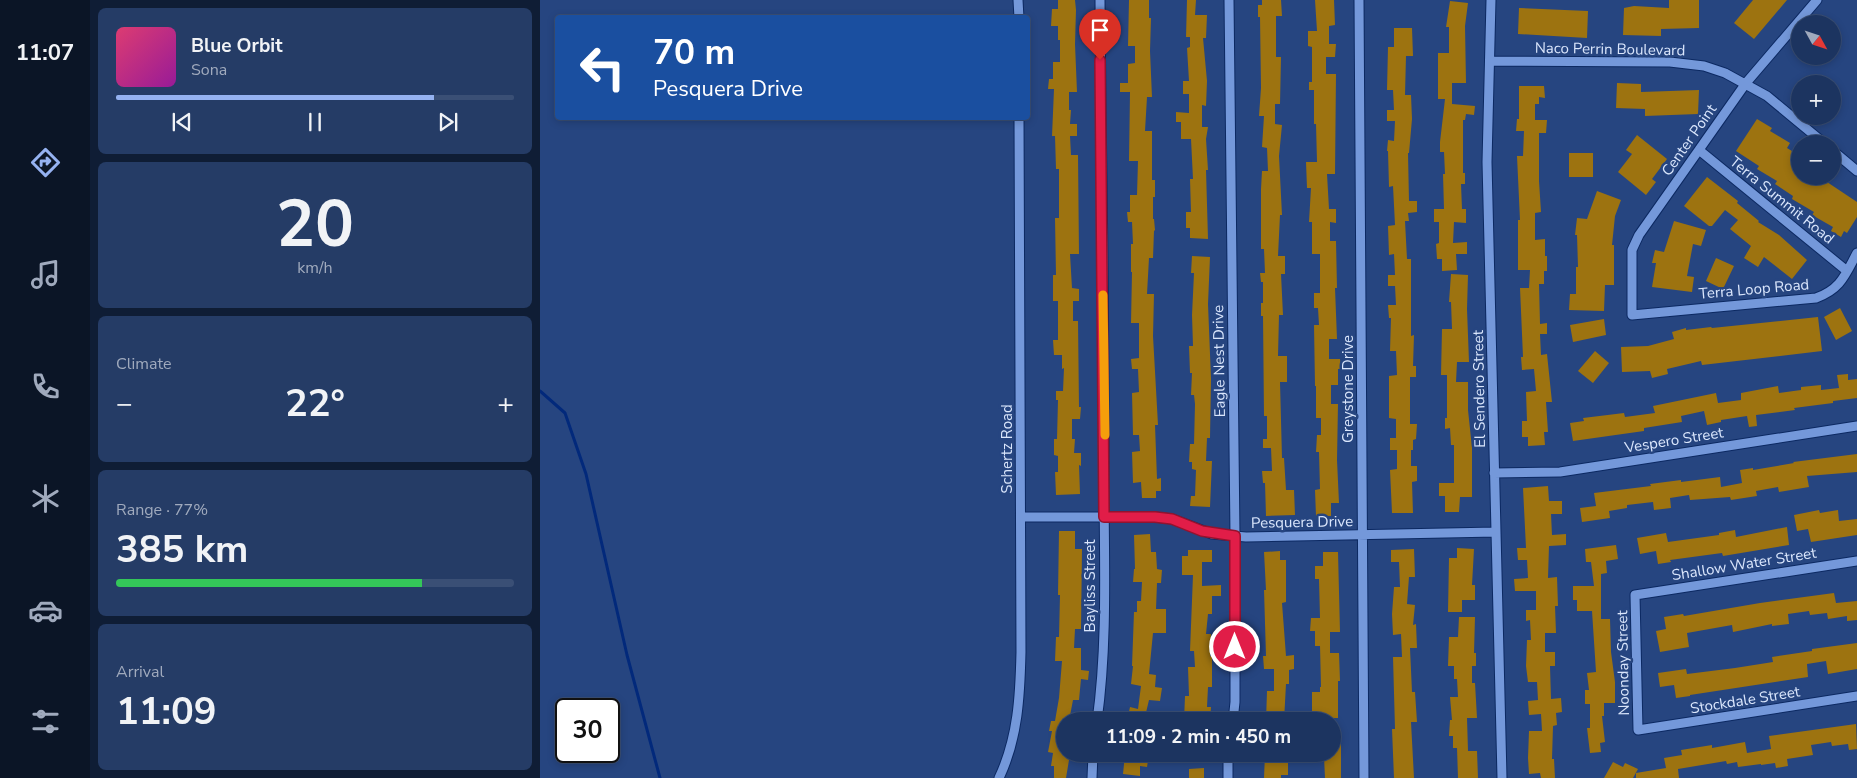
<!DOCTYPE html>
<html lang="en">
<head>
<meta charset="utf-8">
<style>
  :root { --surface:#1c3460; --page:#253c66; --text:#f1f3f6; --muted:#a0aabd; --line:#3a4f75; --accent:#95b2f1 }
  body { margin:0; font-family:"Nunito Sans",sans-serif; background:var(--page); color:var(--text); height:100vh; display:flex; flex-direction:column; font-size:19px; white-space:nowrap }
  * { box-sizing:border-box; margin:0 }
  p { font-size:16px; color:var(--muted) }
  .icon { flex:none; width:28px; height:28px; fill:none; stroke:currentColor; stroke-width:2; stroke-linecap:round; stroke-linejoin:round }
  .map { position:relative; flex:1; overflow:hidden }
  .details { display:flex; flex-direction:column; gap:8px; padding:8px; background:#0f1d35; width:450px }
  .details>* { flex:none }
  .guide { position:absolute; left:15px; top:15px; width:475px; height:105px; border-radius:5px; box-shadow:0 2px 8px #0003,0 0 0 1px var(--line); background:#1a4fa0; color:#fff; overflow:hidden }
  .needle { width:32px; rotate:130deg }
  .buttons { position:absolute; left:1251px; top:15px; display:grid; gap:10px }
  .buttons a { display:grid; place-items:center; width:50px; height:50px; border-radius:50%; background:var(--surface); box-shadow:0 2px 8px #0003,0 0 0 1px var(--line); font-size:25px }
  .speed { position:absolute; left:15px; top:698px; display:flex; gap:10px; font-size:25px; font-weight:700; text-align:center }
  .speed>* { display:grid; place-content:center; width:65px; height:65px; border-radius:50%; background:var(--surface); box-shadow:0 2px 8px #0003,0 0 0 1px var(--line); line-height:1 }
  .speed .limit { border:2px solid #111; border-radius:8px; background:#fff; color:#111 }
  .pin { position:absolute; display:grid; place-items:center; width:42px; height:42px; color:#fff; margin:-51px -21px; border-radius:50% 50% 50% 0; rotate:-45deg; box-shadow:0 0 5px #0007 }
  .pin .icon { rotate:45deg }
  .me { position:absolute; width:55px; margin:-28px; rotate:0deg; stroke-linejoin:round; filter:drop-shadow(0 0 4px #0008) }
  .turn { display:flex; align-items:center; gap:18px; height:105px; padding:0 15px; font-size:22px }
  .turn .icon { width:65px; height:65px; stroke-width:2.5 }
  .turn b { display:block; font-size:35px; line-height:42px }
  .big { font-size:38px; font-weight:700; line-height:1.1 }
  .details .card { flex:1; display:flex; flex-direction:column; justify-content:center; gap:8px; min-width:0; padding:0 18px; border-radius:8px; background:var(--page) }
  .details .dial { align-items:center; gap:0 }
  .dial b { font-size:65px; line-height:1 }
  .song { display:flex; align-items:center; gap:15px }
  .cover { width:60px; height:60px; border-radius:8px; background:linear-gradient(135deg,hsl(340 70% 55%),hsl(300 70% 35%)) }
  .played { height:5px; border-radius:2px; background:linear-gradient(90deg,var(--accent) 80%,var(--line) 80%) }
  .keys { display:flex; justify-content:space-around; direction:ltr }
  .heat { display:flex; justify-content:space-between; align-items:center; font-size:28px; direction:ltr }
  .charge { height:8px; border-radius:4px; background:linear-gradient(90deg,#34c759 77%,var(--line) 0) }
  .trip { position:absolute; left:516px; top:712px; width:285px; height:50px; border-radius:25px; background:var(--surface); box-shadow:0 2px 8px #0003,0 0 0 1px var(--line); font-weight:700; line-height:50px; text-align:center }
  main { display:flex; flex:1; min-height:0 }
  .tab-bar { display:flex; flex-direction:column; width:90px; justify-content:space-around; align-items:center; background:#0b1526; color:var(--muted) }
  .tab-bar .icon { width:35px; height:35px }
  .tab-bar .active { color:var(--accent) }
  .tab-bar b { font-size:22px; color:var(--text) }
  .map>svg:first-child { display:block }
</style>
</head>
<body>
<main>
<nav class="tab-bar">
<b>11:07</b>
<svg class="icon active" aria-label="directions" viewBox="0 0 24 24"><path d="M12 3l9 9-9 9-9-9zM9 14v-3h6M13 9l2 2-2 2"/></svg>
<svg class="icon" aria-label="music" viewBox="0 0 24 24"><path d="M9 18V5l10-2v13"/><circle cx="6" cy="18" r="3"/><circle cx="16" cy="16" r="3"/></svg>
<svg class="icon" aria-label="phone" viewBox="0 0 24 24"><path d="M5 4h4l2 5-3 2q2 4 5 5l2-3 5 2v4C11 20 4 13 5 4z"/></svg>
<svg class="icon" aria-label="climate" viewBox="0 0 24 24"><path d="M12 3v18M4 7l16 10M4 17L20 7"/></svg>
<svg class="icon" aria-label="car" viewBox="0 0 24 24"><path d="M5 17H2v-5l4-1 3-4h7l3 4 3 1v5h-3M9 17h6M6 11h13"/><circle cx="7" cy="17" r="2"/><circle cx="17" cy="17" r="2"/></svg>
<svg class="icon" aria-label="filters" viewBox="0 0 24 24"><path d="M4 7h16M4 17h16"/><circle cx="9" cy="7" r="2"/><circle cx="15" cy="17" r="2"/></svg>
</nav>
<section class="details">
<div class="card">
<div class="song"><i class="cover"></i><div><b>Blue Orbit</b><p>Sona</p></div></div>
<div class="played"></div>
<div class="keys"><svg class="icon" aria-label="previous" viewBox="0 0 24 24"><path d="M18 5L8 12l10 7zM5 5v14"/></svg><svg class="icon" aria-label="pause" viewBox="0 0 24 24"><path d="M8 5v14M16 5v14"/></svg><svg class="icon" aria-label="next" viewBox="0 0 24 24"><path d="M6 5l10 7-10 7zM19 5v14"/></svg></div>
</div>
<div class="card dial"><b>20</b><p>km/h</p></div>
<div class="card"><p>Climate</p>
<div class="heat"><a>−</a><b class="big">22°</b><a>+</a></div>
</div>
<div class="card"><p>Range · 77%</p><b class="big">385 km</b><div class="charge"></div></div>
<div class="card"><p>Arrival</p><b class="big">11:09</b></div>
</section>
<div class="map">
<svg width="1317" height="778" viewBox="0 0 1317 778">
  <rect width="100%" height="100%" fill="#264580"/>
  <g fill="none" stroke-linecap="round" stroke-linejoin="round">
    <!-- stream -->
    <path stroke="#02297b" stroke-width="3" d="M0,391L25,413L46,474L87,655L120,778"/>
  </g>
  <!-- building -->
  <path fill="#9d7310" d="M518,0H535L536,10L535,44L537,92H529V110H531L530,124H537V136H530L531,155H538L539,254H530L532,288L539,289V301H533V321H538L539,407H541L540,419H532V439H535L534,453H541V466L539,465L540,494L516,495L515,472H518V456L514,455V439H517L518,400H516V391H523L524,368L522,369V355H514L513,340H518V301H513V275H516L515,218H519V169H516L515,136H512L514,89H508L509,79H513V62H520V40H518V26H511L512,9H518Z
    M589,0H609V18H611L610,51L612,97H607L605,131H612V180H615V197H613V219H614L615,230L614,231L613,258H609L607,294H614L613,336L617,407L618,425H615L617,479L621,478V491H616V498H602L601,482L593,483L592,452L600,451L599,435H593L592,393L599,392L598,369H592L591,359L599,358V323H591L592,272H591V244H593L592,222H588L587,212H590V195H597L598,161H589L590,92H580V83H588V64L595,63V46H588Z
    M647,0H656L655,15H667L666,38H663L667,81L666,106L662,105V127H668L666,139L668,170H666L668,239L650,238V228H646V212H651L650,179H653L651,139H641V122H636V112L649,113V94H643V81H649L647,48L650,47V37H646Z
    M722,0H741L742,16H736V57H741L740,104H735V124L742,125L739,156L742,215H740L738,256H745V274H741L743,315H739L738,356H747V382H740L742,458H744L746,490H754L755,515L726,516L725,483H723L722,471H732L731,448H723V439H727V416H724L723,316H721V303H723V282H721L720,273H725L724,249H721V189L722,171H728L727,148L722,147L724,116H719L721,88L720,17H718V5H722Z
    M775,0H794L795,25L789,26V44H796L795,57H786V74H796L795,174H787L789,209H796V223L790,222V241H796L797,288H795L797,339H789V359H800L801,369H798V385H791V404H798L797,460L799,503H791V516H776L775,490L780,489L779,452H776L777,435H781V418H776V386H775L774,325H779L778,308H774V293H780V254H772V222H769L771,188H767L766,162H777L776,124H774V90H769V82H772V47L768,46V31H777Z
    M1129,0H1159V28L1121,29V36L1083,35L1084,8L1094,6L1129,8Z
    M1213,0H1247L1214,39L1194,23Z
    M910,1L928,3L925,26L926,83H912V104L935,106L934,115L926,114L925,120H923V173H925V184H921L922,209H926V223L914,222L913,243L927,242V254H916L917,270L902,271V259H897L896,244L899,243V222H894V209H904L903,174H905L904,152H900V142L905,99H898V53H909V27H906Z
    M979,8L1048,11L1047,38L978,34Z
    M854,28H872L873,56H866L865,95H871L872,119L869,153H868L869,201H877V212L868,213L869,221H865L867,259H871V336L874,335L873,366H876V377H870V424H877L876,439L873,440V450H871V466H877V481L872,482L873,513H852L850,470L857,469V450H850V438H856V419L849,418V376L857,375L856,351H850L851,318H849L848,305H856L855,286H848V275H855L854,254L849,255L848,226L855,225L853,186L849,187L848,151H847L848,140L854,141L855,121H847V110H854L853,90H847L848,47H854Z
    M1077,83L1101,84V92L1159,90L1158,114L1105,116V109L1076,108Z
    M979,86H1004L1005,98L999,97V104H995V120H1007L1006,133H999V181L1001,212L995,213V240L1005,239V256H1007V271H1004V284H999L1000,324L1007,323V334H1000L1001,355L1007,354L1012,402H1006L1008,432H1004L1005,445L988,446V437H982V421H987L986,392L996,391L994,369L982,370L981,357H983L980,288H989L990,270H978V220H980L977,156H983L984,131H976L977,119H979Z
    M1217,119L1232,128L1230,131L1250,143L1247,148L1260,156V176H1286L1284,180L1317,202V217L1307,233L1304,231L1301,237L1291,231L1293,227L1272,215L1274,212L1252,199L1253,196L1235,184L1237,181L1217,169L1219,166L1196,151Z
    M1097,135L1127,159L1112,179L1116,182L1106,195L1078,172L1092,154L1086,150Z
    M1029,153H1053V177H1029Z
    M1167,177L1198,201L1197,203L1219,221L1218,222L1239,235L1267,260L1252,279L1224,257L1218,267L1204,258L1211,246L1190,229L1198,220L1185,210L1172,226H1169L1144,206Z
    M1057,191L1081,200L1075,216L1072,245H1074V285H1065L1064,311L1029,310L1030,294H1036V267H1038L1037,235H1035L1037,218L1047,219Z
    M1134,221L1166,230L1161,246L1153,244L1147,276L1154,277L1152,292L1112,287L1116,263H1112L1115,250L1124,252Z
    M652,256L670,257L668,304L671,379L670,438H667L666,461H672L670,507L650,506L651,496H655L656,470L652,469V462H649L650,444H654L655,404L654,395H651L652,373H650L649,346H653L652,315L654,273H651Z
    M1176,258L1194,266L1183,289L1166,281Z
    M911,274L928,275L927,309L929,362H917L916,382H928V410L932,448V497H920L919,512H905V496H899V483H914V445H911L910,428L905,429V418H907V375H901L902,329H912L911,302H909Z
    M1300,308L1312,331L1296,340L1284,317Z
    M1278,317L1282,351L1162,365L1161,361L1127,369L1128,374L1112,378L1110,371L1082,372L1081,347L1108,346L1134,339L1132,332L1146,328V330L1171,327L1172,328Z
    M1064,319L1066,335L1033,342L1030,325Z
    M1055,351L1069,363L1053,383L1038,371Z
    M1308,374V380L1317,379V398L1293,401V403L1254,408L1255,410L1216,415L1217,426L1209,427L1207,416L1181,420V422L1167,425L1164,411L1141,416L1142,422L1104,428V431L1033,441L1030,423L1044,421L1043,418L1084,413L1085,417L1115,413L1113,406L1176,393L1178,403L1201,400V393L1238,386L1239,393L1261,390V387L1281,385V390L1299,388L1297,375Z
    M1317,454V472L1267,476L1269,487L1239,492L1238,487L1216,491L1217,496L1191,500L1190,497L1150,500L1149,495L1130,498L1131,508L1114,510L1113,502L1087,505V508L1069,511L1070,518L1042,522L1040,508L1056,506L1054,493L1111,486L1110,484L1141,480V482L1180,477L1181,487L1202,483L1200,470L1213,468V470L1254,463L1253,462Z
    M1008,486L1009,501H1022V514H1011L1012,535L1026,534V545L1009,546L1008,578L1017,577L1018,606H1015L1016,633H1005V652H1015V666H1010L1011,699L1021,698L1022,712L1016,713L1017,725L1013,726L1012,759H1014L1015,778H1001L1000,773L989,774L988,758L989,731H1002L1001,714L989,715L988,701L998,700L997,682H988L986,666L987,640H991L990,620L986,621V610H996V591H975L974,579L988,578L987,560H978L977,548H986L983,488Z
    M1279,510L1280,513L1298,510L1299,521L1317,519V535L1271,542L1268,529L1257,531L1254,515Z
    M1247,527L1249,545L1183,556L1182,553L1130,560L1131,562L1118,564L1116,551L1100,554L1097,538L1126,533L1128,542L1179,535V533L1195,530L1196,537Z
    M519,531H535V549H542L541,629H535L534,648H541V670L549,671L548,680L541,679L539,700H533L529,721H525V754H530L526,778H514V766H511L513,753L508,752L512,731H509L511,721H515L519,698L522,661H515L516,637H519L520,595H518Z
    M610,534L611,552H616L617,569L622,570L621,583H617L616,609H626V633H613L609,674L616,675L615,687L622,688L620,701L609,700L604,721H587L590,707L598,709L601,686L591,684L593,666H592L594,612H597V601H601L602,582H593L594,569H595L594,535Z
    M1076,545L1078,559L1066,561L1067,573L1061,574V619H1070L1071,652L1075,682V703H1064V716H1062L1065,742L1060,743L1061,752L1050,753L1047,728H1050V704H1045V690H1049L1047,673L1056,672L1052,611H1037V600H1033V586H1054L1051,562H1046L1045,549Z
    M917,548L934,549L932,585H935V600H922V612H908L909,558H917Z
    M874,549L875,577H869L867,604L875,605L873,625L876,624L877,648H870L872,692H875L877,722H871L874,778H854L852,729H855L853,657H862L861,634L853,635L852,614L854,587H860L859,562H851V550Z
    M648,550H672V562H662V586L681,585V596H672V614H668L666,634H671L670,656H672V687H668L667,707H671L670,721H644L645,696H649L648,667H655L654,651H650L653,575H642V556H648Z
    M740,551V560H746V602L742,603L746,656L754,655V669L749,670V684H746L744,721H726L727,691H734V669H724L723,656H726L724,590H726L724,552Z
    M783,552H798L800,632H790V653H799L800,681H798V718H779V713H772V692H780V687H781L780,646H775V631H770L771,618H780L779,579H775V566H783Z
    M1294,593L1296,603L1317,601V620L1307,621V616L1288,619L1287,613L1270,615L1269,611L1248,614L1249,624L1232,626V624L1193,632L1192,625L1147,633L1149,647L1120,652L1116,631L1126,629L1124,617L1143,614L1144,616L1220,603Z
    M919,617H935L934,653H936V666H932V683H935L937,718H927L928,751H937L938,778H918L917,748H913V736H909L910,720H912L910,697H918L917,679H914V666H908L909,637H918Z
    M1317,643V669L1288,674L1286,661L1267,664L1268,677L1150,695V696L1136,698L1134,685L1120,687L1118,673L1146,669L1147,674L1195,668L1233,662L1232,657L1272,651V649Z
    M1316,724L1317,749L1309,750L1308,744L1292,746L1291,742L1271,745L1273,755L1247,759L1248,766L1236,768L1235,763L1221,765V764L1198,767L1197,762L1187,764L1186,761L1138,769L1139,778H1096V773L1126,768L1124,758L1142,755L1141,750L1172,745V748L1205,742L1207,753L1231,749L1229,736Z
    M792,734H801V778H785L784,757H792Z
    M585,754H609L607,767L600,766V776L583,774Z
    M725,754H739V762H748V775H741V778H724Z
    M1073,762L1083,767L1085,763L1098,769L1093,778H1064Z
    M664,768V778H649V769Z"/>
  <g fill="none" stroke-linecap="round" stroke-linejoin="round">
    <!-- minor casing -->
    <g stroke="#0c2962" stroke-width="11">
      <path id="minor" d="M478,0L479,18
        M689,0L695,536V702L693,721
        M819,0L824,778
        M951,0L947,162L962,778
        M1277,0L1206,83L1099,235L1092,250V315L1276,298C1301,289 1305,275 1317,253
        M950,61L1130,62L1164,66L1185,73L1227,96L1285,144
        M1159,150L1307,271
        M1292,150L1317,171
        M954,473L1020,472L1317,426
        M481,517H615L632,519L672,534L706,537L956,532
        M1317,561L1095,595L1098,730L1317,696
        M557,721C568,641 564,560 564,480C565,320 561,160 560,0
        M459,778C478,738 480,696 481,652L479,118
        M552,778L553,754
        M688,778V754"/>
    </g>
    <!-- minor -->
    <use href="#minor" stroke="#7498da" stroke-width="9"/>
  </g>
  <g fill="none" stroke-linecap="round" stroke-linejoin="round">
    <!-- route casing -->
    <g stroke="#92132f" stroke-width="12">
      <path id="route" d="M560,60L564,517H615L632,519L662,531L695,536V647"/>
    </g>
    <!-- route -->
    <use href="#route" stroke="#e11d48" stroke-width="9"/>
    <!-- slow -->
    <path stroke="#f59e0b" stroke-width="9" d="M563,295L565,435"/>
  </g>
  <g text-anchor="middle" stroke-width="5" stroke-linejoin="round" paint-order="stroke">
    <!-- street labels -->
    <g font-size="15" fill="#dae6fc" stroke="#264580">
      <text transform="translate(1070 49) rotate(1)" y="5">Naco Perrin Boulevard</text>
      <text transform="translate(1149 140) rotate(-55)" y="5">Center Point</text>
      <text transform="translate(1242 200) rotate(39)" y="5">Terra Summit Road</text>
      <text transform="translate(1214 289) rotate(-5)" y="5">Terra Loop Road</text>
      <text transform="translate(679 361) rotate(-91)" y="5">Eagle Nest Drive</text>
      <text transform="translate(808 389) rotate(-90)" y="5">Greystone Drive</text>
      <text transform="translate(939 389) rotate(-91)" y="5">El Sendero Street</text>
      <text transform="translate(1134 440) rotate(-9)" y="5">Vespero Street</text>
      <text transform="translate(467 449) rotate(-90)" y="5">Schertz Road</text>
      <text transform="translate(762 522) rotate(-1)" y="5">Pesquera Drive</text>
      <text transform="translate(1204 564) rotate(-9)" y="5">Shallow Water Street</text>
      <text transform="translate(550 586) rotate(-90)" y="5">Bayliss Street</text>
      <text transform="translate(1083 663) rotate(-91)" y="5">Noonday Street</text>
      <text transform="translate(1205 700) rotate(-9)" y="5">Stockdale Street</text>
    </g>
  </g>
</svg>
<div class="buttons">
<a><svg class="needle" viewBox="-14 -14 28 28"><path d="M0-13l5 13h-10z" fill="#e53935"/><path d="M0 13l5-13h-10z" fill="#a0aabd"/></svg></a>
<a>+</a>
<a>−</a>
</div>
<div class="speed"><div class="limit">30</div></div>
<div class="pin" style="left:560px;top:60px;background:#d93025"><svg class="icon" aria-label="arrive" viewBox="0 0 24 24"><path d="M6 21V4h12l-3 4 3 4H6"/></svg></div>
<svg class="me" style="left:695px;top:647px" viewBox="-20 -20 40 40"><circle r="17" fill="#e11d48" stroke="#fff" stroke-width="3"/><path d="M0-11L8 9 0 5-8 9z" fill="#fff"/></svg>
<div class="trip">11:09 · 2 min · 450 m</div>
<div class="guide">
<div class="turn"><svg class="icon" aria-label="left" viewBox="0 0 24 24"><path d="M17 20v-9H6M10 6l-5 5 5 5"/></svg><div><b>70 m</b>Pesquera Drive</div></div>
</div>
</div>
</main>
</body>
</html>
